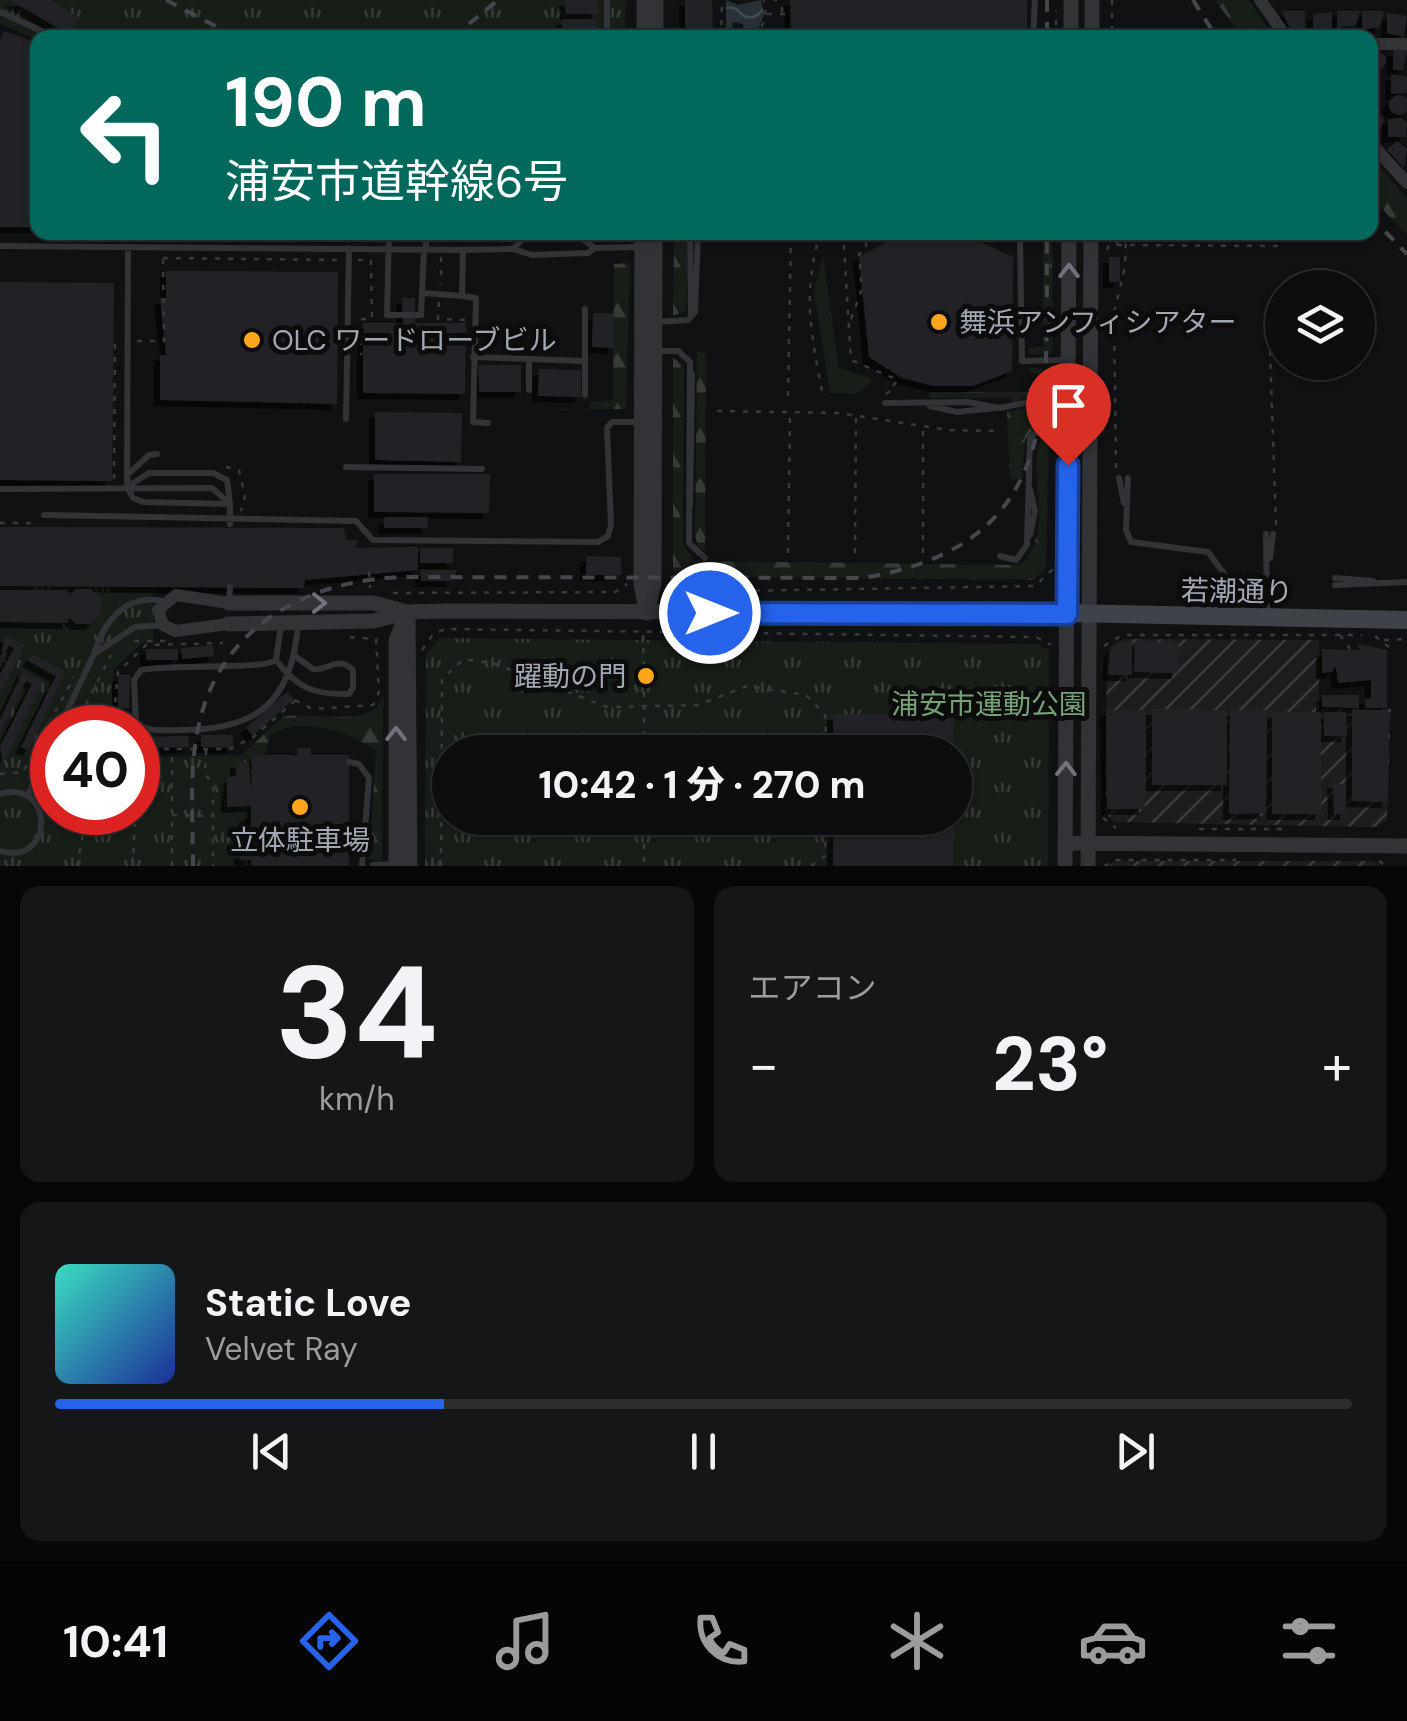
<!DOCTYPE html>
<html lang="ja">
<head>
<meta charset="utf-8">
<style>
  :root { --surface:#0c0d0e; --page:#151617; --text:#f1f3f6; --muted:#9a9c9e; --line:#2c2d2e; --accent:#2563eb }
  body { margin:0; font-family:"DM Sans","Noto Sans JP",sans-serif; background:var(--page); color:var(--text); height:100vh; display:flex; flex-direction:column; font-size:38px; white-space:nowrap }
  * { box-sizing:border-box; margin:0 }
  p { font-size:32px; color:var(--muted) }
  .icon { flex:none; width:55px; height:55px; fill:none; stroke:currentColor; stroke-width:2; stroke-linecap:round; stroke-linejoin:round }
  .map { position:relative; height:866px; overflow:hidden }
  .drawer { display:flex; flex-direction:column; gap:20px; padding:20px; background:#070708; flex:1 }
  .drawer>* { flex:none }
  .banner { position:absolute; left:30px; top:30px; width:1348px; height:210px; border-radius:20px; box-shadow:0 2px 8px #0004,0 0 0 2px var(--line); background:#00695c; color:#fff; overflow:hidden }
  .buttons { position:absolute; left:1265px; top:270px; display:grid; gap:20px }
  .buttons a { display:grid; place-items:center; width:110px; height:110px; border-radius:50%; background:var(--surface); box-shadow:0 2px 8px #0004,0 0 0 2px var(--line); font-size:50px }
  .speed { position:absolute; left:30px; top:705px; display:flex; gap:20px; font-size:50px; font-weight:700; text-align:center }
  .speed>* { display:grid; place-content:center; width:130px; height:130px; border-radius:50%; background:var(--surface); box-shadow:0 2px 8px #0004,0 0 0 2px var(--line); line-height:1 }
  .speed .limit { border:15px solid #d22; background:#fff; color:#111 }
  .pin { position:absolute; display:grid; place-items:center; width:85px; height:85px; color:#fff; margin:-102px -42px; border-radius:50% 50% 50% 0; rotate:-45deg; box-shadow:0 0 10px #0007 }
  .pin .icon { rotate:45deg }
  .me { position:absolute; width:110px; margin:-55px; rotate:90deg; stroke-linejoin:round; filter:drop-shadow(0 0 8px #0008) }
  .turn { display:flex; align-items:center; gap:35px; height:210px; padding:0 30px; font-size:45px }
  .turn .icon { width:130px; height:130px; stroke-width:2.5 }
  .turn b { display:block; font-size:70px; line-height:85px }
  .big { font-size:75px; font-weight:800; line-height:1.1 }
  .drawer .card { flex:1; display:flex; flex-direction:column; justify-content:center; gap:15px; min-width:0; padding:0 35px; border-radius:20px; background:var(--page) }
  .drawer .dial { align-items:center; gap:0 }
  .dial b { font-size:130px; line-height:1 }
  .song { display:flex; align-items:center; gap:30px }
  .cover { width:120px; height:120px; border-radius:15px; background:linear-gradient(135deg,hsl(170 70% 55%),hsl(230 70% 35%)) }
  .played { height:10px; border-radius:5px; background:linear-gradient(90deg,var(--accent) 30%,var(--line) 30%) }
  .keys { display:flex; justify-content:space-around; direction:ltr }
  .heat { display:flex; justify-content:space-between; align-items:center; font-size:55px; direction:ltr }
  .drawer .tiles { flex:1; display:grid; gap:20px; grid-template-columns:1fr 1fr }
  .card:last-child { grid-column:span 2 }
  .trip { position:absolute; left:432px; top:735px; width:540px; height:100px; border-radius:50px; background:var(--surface); box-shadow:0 2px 8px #0004,0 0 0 2px var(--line); font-weight:800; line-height:100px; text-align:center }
  .menu { display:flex; height:160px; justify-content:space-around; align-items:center; background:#050506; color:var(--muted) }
  .menu .icon { width:70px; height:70px }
  .menu .current { color:var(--accent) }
  .menu b { font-size:45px; color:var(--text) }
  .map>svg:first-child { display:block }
</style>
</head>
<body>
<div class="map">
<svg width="1407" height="866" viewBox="0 0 1407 866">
  <defs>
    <pattern id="industrial-furrows" width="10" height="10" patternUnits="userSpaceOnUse" patternTransform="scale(2.5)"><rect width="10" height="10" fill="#1c1d1f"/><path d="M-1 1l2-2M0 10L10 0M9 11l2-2" fill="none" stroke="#3a3b3d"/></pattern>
    <pattern id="forest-firs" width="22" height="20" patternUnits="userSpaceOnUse" patternTransform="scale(2.5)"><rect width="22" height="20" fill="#171d17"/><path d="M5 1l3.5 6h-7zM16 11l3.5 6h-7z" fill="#363b36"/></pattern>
    <pattern id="park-tufts" width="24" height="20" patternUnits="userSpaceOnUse" patternTransform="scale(2.5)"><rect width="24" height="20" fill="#171d17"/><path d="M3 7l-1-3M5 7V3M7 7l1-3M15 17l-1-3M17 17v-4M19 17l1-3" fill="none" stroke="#363b36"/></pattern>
    <pattern id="water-waves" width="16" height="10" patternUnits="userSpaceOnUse" patternTransform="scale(2.5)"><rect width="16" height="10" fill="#263036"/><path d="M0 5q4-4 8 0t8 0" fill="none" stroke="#424b51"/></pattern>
    <filter id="shadow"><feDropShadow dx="-6" dy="6" stdDeviation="0" flood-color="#0009"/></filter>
  </defs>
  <rect width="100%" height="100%" fill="#101112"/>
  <!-- industrial -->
  <path fill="url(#industrial-furrows)" d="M1124,639L1319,640V709H1391L1387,819L1376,827L1113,822L1105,811L1107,657L1112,645Z
    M1116,861H1373L1381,866H1109Z"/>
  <!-- grass -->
  <path fill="#171d17" d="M823,254L839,368L871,378L870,385L855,394L830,393L814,291Z"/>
  <!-- forest -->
  <path fill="url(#forest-firs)" d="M1215,0H1249L1274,37H1242Z
    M1370,155L1407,199V235L1370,196Z
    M674,233H687V300L686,311L673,316Z
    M1043,234H1052L1053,349L1049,355L1029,354V348L1043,346Z
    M630,263L626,409L551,410L590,409V402L613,400L614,264Z
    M697,352L706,353L705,550L698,547L695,535Z
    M673,358L684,365L683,544L694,561L1020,565C1057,531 1025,478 1042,435H1049L1046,568L1034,580L673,576Z
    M1030,367L1051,371V392L1012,403L1011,398H929L930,392H1037L1039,374L1030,372Z
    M1051,402L1050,424L1036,427L1025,439L1022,479H1010L1007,412Z
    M383,695L382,861L369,860L376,752C354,732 295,715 270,736L265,755H252L251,853L222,865L237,759L283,717C312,710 374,731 383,695Z"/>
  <!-- park -->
  <path fill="url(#park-tufts)" fill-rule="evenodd" d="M0,0H626L625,37L37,39L0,24Z
    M0,586L153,587V643H142L114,669L111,727L52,728V812H138V757L251,755V853L240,854V860H251V866H0Z
    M440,638L1037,644L1049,650L1048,866H425L426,654ZM450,752H955V818H450Z"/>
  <!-- water -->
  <path fill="url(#water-waves)" d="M726,0L738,5L761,0L764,14L757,32L744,35L743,24L733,22L731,37L726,36Z"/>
  <!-- building -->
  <path fill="#232426" filter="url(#shadow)" d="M10,0H50L79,17L68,34Z
    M565,0H597L598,14H566Z
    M685,0H712L713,38H685Z
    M790,0H1027V38H785L791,32Z
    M1282,11H1305V31H1291Z
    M1337,11H1360L1356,25L1337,28Z
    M1362,11H1384L1380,27L1362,30Z
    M1332,12V29H1313V14Z
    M1387,13L1407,16L1404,37L1387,33Z
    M562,19H597L598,38H562Z
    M4,31L38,43V227H0V40Z
    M1393,50H1407L1403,70H1393Z
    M1368 61a9 9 0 1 1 18 0a9 9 0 1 1-18 0Z
    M1391,74L1407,77V93L1391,94Z
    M1389 105a10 10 0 1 1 20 0a10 10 0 1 1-20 0Z
    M1376,107L1384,120L1379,132L1370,127V108Z
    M1401,118L1407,123L1406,137H1388V119Z
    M1397,141L1407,149L1404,168L1387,150Z
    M924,232L965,235L1013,257L1012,371L973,386H934L902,378L869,357L859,257L894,238Z
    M1109,257H1120V282H1109Z
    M166,271L338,272L337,404L160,400V355H166L160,298H166Z
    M0,282L114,283L112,481L0,480Z
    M402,298H415V323H466L465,394L363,393V323H403Z
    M593,313H614V348L592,347Z
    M478,365H521V392H479Z
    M539,369L581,370V397L538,396Z
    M375,412L462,413L461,462L375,460Z
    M374,474H490L489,513L374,512Z
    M384,517H428L427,528H384Z
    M0,527L344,528L346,540H357L356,548L418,547V570L305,580L304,588L0,586Z
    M420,548H453V563H420Z
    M586,556L621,557V575H586Z
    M421,570H456V575H452V581H421Z
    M76,589H91L102,600L101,614L91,624H76L69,617L68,623L0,622V590H68V597Z
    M5,635L25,645L0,694V675L14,648L9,645L0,663Z
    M1132,641V675H1108L1110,651L1118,643Z
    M1135,641L1179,642L1178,673L1134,672Z
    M1358,644L1387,650V708H1365V698H1371V680L1338,683L1336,666L1332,672L1322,673V649L1359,650Z
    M213,645L214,656L182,659L181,648Z
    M146,649H178V660H146Z
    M32,654L65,672L29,750L21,747L56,676L29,661Z
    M23,671L43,681L3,764L0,747L32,684L26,681L0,733V719Z
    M118,675H130L129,708H118Z
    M287,692L294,699L253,736L246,728Z
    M1322,695H1359V708L1322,707Z
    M1152,709L1227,710V785H1152Z
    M1106,710H1146L1145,809H1107Z
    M1230,710H1267L1266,813L1229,814Z
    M1352,710H1388V802L1352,801Z
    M1272,712H1321V814H1272Z
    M1324,712H1346L1347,736H1324Z
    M833,714H954V752H833Z
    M201,735H233V748L201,747Z
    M188,736L189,747L142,748V737Z
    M297,748H311V755H349V866H251V860H240V853H251V806L227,807V777L236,776V762H249L251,795L252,755H297Z
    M1333,781L1346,786V814H1334Z
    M833,818H954V866H833Z"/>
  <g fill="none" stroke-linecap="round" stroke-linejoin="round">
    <!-- path -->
    <path stroke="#373a3e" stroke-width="2.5" stroke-dasharray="5 8" stroke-linecap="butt" d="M774,0H777
      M1112,0V38
      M782,12V0
      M767,14H790
      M736,30L740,38
      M721,38L722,0
      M755,38L766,18L764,0
      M1056,38V11
      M283,232L288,237L372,236
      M820,232C802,299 811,331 823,397
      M843,232L851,360L898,380L887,393L897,387
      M1117,245L1282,246
      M1107,250L1109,245H1117L1118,232
      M441,257V284
      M163,258L340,260
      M358,260H371V267L372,319H361V355
      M439,302L438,319L468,320
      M851,319L862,289L859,254L866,250V232
      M137,341H164L163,256
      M1270,351L1276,525
      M788,396L791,232
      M717,411L839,413L948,430L996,431
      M226,467L239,470L245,496L241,511
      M1116,468L1114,313L1125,267L1126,232
      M114,479L115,341H119
      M0,523H36
      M788,553L790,413
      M855,553L856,416
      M923,553V425
      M369,572L370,588
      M667,584L677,592L1035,586L1053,569
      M393,593L615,592L627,584
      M643,635L644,674
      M1340,635L1350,649
      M1375,636L1390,648
      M1384,640L1407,639
      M134,641H166
      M1104,646L1122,635H1362
      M422,650L434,633L446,629L1036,637L1051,645
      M644,679V752
      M295,700L312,709L373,705L379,692L376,639L348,637
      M74,728L111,655
      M113,728L118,672L146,645L223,643
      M138,749H230L252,738L297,699
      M206,750L205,773L213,785V866
      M0,774L23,772L74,677
      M50,776L52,771
      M172,815L213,816
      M644,818V866
      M1103,818L1116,828
      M1199,829H1287
      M1379,861L1386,866
      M77,866L87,812
      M133,866L135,812
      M172,866V753
      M441,866L442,679L464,659L495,664L607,707L698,705L747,686L806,695L825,715L827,752
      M811,866L825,856L826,818
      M1104,866L1116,860H1236"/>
    <!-- service -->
    <path stroke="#313337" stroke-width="6" d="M0,12L57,38
      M558,38V34
      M607,38V0
      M1033,38L1035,0
      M389,232L387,315H421L424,249
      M426,232V249
      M690,232L691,315
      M979,236L1020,238L1022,361L1067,360
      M0,246L463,250L513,249L524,238H581L595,248L638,247
      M513,249L532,255L588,253L595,248
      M463,250L462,296L476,298L473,422L488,423
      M423,293L462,296
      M585,309V395
      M656,322L688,320L695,312L698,232
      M656,351H678L690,362L689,543L705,558
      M473,357L584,361
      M529,362V390
      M885,403L968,402L999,408L1067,395
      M930,406L957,412L996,408
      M346,419L349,248
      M346,467L482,469
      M127,475L149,455L157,454
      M1119,478L1124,503
      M1128,478L1126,530L1131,542L1208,552L1228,579L1229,613
      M127,487L149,473H213L227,480L230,504L143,502L133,498L127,487L128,249
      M0,489L212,488L230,504V524
      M690,506L692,374
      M44,515L356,521L373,540L598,542L608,536L611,525L607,428L612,422H640
      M1266,534L1267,612
      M1030,535L1035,511L1030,489
      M1000,556L1016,560L1027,545L1030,438L1039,430L1067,429
      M1270,558L1273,534
      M1335,578L1373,581
      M1335,585L1407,582
      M229,602L230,587
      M162,625L135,627L94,654C104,622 125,593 163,601
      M281,625L276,660C297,688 314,695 349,694L353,688V670C337,655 330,671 313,669L295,656
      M276,660C264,670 168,664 141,670L134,680L136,722C149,733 164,730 181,730C257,730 292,703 298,624
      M59,728L94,654
      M349,762L359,764L369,778L362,866
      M0,794C54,778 56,866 0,851
      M28,795L52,742
      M373,865L396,864"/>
    <!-- minor -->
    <path stroke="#313337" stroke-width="12" d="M1260,0L1287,38
      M1370,44H1407
      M1370,142L1407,183
      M228,624L176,631L163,625L158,610L176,595L229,603"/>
    <!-- tertiary -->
    <path stroke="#313337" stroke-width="15" d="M644,38V0
      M656,38V0
      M1071,38V0
      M1092,38V0
      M642,232L641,584L645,604
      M229,603H374L403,611
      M647,613L654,584L655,232
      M408,616L410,866
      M228,624L374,621L407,612L446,611L1067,613
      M1065,843L1407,846
      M396,866V641L407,612
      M1065,866L1069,232
      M1088,866L1091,232"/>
    <!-- secondary -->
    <path stroke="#3f4248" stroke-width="18" d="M1067,613L1407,620"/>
    <!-- rail -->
    <path stroke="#44474d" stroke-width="4" stroke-dasharray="12 10" stroke-linecap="butt" d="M166,0L238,38
      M1047,0V38
      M1193,0L1217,38
      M452,38L498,0
      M1370,216L1407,254
      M193,866C193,823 189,777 197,734C215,631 301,582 399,577L862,578C1068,545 1045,396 1047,232"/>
  </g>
  <!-- one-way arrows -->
  <defs><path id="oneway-chevron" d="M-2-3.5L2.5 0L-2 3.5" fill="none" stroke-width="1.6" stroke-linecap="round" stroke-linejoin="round" transform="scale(2.5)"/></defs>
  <g stroke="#6f737c">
    <use href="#oneway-chevron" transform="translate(1069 271) rotate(-90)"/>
    <use href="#oneway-chevron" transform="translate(319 603)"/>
    <use href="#oneway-chevron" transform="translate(396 734) rotate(-90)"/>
    <use href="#oneway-chevron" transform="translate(1066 769) rotate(-89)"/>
  </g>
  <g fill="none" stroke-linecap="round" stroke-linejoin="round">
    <!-- route casing -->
    <g stroke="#184099" stroke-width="25">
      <path id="route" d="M710,613L1067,614L1068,465"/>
    </g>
    <!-- route -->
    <use href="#route" stroke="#2563eb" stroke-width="18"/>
  </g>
  <!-- markers -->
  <g fill="#ffa51c" stroke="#0c0c0d" stroke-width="4">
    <circle cx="939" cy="322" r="10"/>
    <circle cx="252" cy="340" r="10"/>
    <circle cx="646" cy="676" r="10"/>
    <circle cx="300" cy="807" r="10"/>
  </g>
  <g text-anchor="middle" stroke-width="10" stroke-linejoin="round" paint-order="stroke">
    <!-- poi labels -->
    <g font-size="28" fill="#a1a8b4" stroke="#0c0c0d" text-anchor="start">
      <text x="959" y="332">舞浜アンフィシアター</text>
      <text x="272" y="350">OLC ワードローブビル</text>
      <text x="626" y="686" text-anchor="end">躍動の門</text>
      <text x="300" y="850" text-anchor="middle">立体駐車場</text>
    </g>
    <!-- street labels -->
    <g font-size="28" fill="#a1a8b4" stroke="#0c0c0d">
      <text transform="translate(1237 591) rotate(1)" y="10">若潮通り</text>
    </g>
    <!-- park labels -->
    <g font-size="28" fill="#76a176" stroke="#0c0c0d">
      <text x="989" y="714">浦安市運動公園</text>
    </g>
  </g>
</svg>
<div class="buttons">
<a><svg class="icon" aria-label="layers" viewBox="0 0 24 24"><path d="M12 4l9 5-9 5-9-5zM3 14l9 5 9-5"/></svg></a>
</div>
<div class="speed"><div class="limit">40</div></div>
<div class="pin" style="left:1068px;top:465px;background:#d93025"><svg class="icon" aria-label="arrive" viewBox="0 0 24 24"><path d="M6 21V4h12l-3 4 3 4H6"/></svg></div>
<svg class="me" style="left:710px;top:613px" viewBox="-20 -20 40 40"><circle r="17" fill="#2563eb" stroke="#fff" stroke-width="3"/><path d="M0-11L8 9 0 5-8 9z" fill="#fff"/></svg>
<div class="trip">10:42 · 1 分 · 270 m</div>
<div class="banner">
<div class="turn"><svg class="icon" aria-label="left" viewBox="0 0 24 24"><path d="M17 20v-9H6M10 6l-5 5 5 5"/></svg><div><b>190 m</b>浦安市道幹線6号</div></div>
</div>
</div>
<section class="drawer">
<div class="tiles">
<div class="card dial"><b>34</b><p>km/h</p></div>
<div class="card"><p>エアコン</p>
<div class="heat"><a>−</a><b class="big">23°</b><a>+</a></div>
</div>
<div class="card">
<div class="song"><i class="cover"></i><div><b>Static Love</b><p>Velvet Ray</p></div></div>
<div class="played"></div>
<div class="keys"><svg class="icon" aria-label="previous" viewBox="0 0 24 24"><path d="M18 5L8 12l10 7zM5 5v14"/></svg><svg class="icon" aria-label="pause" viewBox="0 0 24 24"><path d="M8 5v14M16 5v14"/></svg><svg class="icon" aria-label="next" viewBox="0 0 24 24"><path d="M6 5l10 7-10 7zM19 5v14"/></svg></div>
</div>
</div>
</section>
<nav class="menu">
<b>10:41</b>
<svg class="icon current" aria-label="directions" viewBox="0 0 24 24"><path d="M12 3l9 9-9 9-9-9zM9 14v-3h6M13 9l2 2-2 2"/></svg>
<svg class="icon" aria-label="music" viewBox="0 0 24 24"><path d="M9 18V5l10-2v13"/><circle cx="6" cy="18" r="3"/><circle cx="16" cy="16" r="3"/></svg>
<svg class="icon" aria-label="phone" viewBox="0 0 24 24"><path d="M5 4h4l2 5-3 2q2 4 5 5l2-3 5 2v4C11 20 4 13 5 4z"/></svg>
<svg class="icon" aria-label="climate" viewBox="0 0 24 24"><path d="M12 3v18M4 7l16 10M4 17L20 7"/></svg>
<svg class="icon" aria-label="car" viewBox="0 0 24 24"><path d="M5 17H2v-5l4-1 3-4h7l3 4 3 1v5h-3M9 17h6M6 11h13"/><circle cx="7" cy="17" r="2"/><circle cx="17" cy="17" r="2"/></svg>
<svg class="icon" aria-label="filters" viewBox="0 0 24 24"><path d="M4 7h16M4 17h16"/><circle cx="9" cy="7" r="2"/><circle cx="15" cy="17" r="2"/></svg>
</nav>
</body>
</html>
